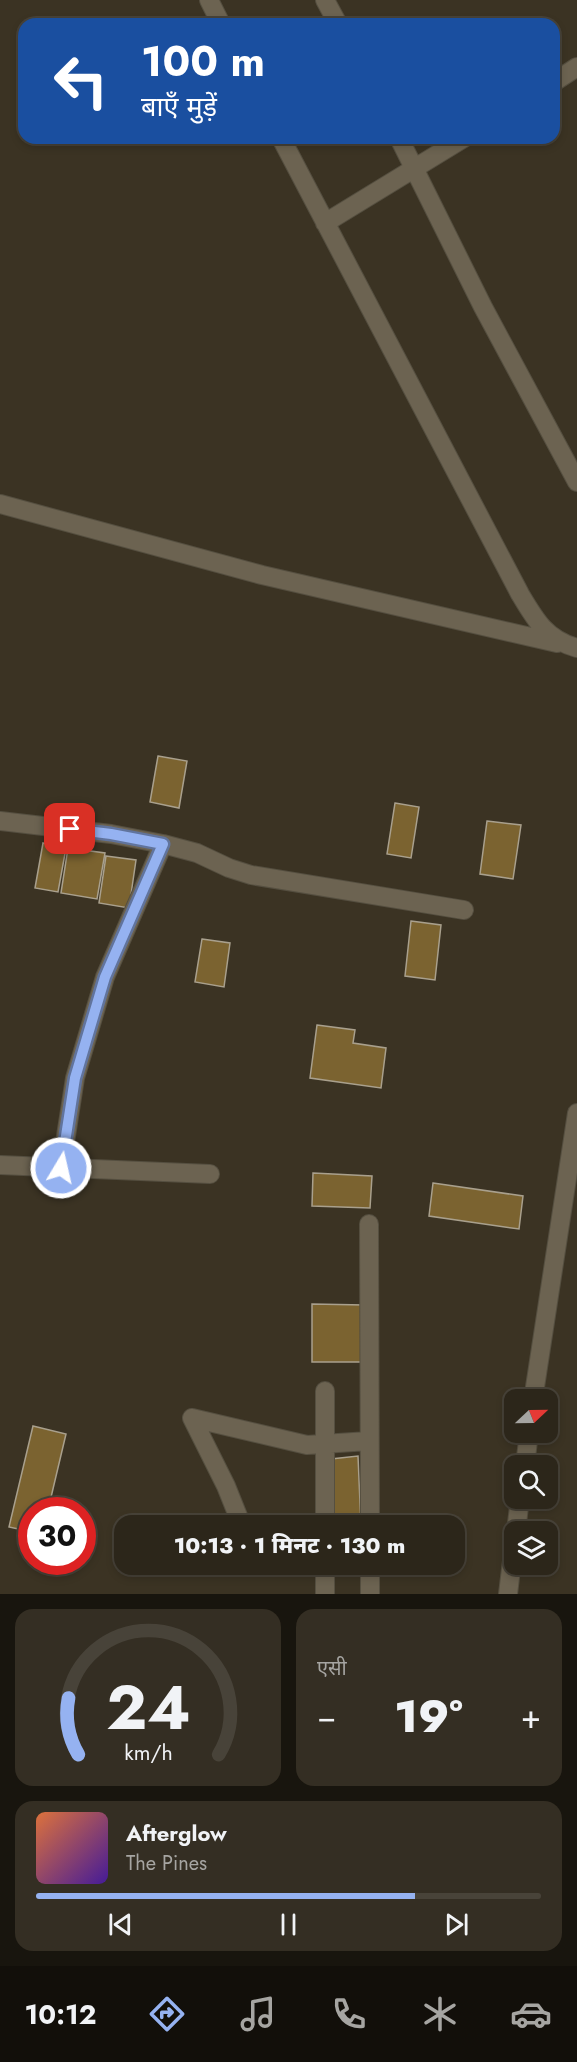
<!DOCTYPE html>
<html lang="hi">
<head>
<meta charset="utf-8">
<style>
  :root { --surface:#2c261a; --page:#342e23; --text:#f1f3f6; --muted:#a6a5a2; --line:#484339; --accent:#95b2f1 }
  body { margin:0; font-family:Jost,"Noto Sans Devanagari",sans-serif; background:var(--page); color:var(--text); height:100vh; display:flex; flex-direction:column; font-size:22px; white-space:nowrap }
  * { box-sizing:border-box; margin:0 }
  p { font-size:20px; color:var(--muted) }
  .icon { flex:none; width:33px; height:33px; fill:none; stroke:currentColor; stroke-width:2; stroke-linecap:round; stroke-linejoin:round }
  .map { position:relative; height:1594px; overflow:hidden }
  .side { display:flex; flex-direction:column; gap:15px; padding:15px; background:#18150e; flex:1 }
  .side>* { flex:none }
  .top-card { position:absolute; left:18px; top:18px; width:542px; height:126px; border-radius:18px; box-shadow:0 3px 9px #0003,0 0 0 2px var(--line); background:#1a4fa0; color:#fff; overflow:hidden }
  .needle { width:39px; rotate:68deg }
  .buttons { position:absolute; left:504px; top:1389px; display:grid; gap:12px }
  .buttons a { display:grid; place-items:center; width:54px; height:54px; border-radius:12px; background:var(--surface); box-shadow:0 3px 9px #0003,0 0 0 2px var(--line); font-size:30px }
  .speed { position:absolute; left:18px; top:1497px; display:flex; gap:12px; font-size:30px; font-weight:700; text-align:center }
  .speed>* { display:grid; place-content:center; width:78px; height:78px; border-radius:50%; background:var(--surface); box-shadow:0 3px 9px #0003,0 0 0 2px var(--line); line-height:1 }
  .speed .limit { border:9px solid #d22; background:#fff; color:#111 }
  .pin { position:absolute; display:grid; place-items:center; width:51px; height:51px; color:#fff; margin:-26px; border-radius:12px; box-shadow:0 3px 9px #0006 }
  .me { position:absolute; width:66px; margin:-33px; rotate:9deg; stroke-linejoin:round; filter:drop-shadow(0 0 4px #0008) }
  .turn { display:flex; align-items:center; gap:21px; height:126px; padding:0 24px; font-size:27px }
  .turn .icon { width:78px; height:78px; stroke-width:2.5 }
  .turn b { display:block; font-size:42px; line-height:51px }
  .big { font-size:45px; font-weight:800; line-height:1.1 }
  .side .card { flex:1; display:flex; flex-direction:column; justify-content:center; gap:9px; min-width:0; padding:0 21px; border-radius:18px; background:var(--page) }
  .side .dial { align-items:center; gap:0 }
  .dial svg { height:156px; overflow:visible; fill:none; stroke:var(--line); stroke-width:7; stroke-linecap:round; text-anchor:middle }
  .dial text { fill:var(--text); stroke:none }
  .song { display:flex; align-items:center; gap:18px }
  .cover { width:72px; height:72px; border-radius:9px; background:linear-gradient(135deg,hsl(20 70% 55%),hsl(260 70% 35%)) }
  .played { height:6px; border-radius:3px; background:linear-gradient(90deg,var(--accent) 75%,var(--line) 75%) }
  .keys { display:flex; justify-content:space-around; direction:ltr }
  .heat { display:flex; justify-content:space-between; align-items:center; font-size:33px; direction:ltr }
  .side .tiles { flex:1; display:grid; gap:15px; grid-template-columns:1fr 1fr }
  .card:last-child { grid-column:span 2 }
  .trip { position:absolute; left:114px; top:1515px; width:351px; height:60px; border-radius:18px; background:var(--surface); box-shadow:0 3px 9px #0003,0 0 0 2px var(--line); font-weight:800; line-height:60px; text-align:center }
  .tab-bar { display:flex; height:96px; justify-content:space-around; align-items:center; background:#120f0a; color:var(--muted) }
  .tab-bar .icon { width:42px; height:42px }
  .tab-bar .current { color:var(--accent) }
  .tab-bar b { font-size:27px; color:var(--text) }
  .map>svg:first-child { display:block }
</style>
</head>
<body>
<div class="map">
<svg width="577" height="1594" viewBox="0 0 577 1594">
  <rect width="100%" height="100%" fill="#3b3323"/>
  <!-- building -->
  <path fill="#7b6330" stroke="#a9a08d" stroke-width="1.5" d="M158,756L187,761L179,808L150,802Z
    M395,803L419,807L411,858L387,854Z
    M487,821L521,825L513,879L480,874Z
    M43,843L66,848L58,892L35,888Z
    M68,848L105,853L97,899L61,893Z
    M106,856L136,860L129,908L99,903Z
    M411,921L441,925L435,980L405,976Z
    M202,939L230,943L224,987L195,982Z
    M317,1025L355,1030L353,1043L386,1048L381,1088L310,1078Z
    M313,1173L372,1176L370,1208L312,1206Z
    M433,1183L523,1196L519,1229L429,1216Z
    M312,1304L364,1305V1362H312Z
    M33,1426L66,1434L48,1510H32V1532L9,1527Z
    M358,1456L361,1526H329L331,1459Z"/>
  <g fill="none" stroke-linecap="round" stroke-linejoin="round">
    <!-- minor casing -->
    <g stroke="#554f40" stroke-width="20">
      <path id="minor" d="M209,0L221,24
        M325,0L338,24
        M554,82L577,67
        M281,138L520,594C536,621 546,639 577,648
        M399,138L483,307L577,482
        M325,223L464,138
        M0,504L262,575L557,643
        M0,821L111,834L163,844L197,853L229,868L251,875L464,910
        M0,1165L210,1174
        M61,1168L75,1078L105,977L163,844
        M369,1224L370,1526
        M533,1400L577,1113
        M192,1418L307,1445L369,1441
        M192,1418L226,1486L242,1526
        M525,1466L529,1432
        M325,1526V1391
        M516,1532L520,1498
        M325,1564V1594
        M370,1564V1594
        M508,1594L514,1544"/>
    </g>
    <!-- minor -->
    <use href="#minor" stroke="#6c6351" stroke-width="18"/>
  </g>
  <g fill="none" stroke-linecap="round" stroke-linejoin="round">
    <!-- route casing -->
    <g stroke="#61749d" stroke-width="15">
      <path id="route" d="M61,1168L75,1078L105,977L163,844L111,834L70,829"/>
    </g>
    <!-- route -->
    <use href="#route" stroke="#95b2f1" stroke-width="10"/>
  </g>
</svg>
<div class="buttons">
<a><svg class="needle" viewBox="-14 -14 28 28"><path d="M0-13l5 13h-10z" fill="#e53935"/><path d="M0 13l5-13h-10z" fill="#a6a5a2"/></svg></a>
<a><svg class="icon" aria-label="search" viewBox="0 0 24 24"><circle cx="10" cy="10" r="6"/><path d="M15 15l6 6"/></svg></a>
<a><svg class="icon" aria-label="layers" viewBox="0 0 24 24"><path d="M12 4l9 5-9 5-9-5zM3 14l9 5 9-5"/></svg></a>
</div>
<div class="speed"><div class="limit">30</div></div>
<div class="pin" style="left:70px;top:829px;background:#d93025"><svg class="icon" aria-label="arrive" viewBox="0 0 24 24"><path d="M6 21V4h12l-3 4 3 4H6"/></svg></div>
<svg class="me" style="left:61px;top:1168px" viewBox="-20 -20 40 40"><circle r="17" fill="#95b2f1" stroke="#fff" stroke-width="3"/><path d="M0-11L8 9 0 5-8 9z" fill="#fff"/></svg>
<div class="trip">10:13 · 1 मिनट · 130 m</div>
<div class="top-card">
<div class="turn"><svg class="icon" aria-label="left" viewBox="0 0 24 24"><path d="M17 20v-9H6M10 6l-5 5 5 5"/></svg><div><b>100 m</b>बाएँ मुड़ें</div></div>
</div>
</div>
<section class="side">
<div class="tiles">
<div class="card dial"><svg viewBox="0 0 100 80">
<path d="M14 69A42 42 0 1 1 86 69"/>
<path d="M14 69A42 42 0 0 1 9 40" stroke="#95b2f1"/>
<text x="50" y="56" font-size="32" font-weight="700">24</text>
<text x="50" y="72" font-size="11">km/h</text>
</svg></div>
<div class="card"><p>एसी</p>
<div class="heat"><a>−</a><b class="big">19°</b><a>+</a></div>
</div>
<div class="card">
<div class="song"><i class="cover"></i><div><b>Afterglow</b><p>The Pines</p></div></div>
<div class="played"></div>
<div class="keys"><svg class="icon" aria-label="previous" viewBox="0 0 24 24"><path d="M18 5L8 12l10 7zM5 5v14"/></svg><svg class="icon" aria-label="pause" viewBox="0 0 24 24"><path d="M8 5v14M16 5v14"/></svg><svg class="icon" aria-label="next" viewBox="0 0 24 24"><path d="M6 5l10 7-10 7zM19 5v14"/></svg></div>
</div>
</div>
</section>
<nav class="tab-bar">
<b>10:12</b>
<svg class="icon current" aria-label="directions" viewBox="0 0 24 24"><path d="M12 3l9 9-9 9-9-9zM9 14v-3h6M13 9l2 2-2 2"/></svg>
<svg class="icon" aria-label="music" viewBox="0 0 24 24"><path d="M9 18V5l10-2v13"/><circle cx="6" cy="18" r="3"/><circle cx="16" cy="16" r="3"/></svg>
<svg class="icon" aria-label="phone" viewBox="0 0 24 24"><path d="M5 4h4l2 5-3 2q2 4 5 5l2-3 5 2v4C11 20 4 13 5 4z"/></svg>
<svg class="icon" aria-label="climate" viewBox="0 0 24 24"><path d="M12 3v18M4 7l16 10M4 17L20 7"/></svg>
<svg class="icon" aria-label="car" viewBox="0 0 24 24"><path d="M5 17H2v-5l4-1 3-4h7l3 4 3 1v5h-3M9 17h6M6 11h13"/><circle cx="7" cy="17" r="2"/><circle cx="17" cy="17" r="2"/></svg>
</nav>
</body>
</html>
